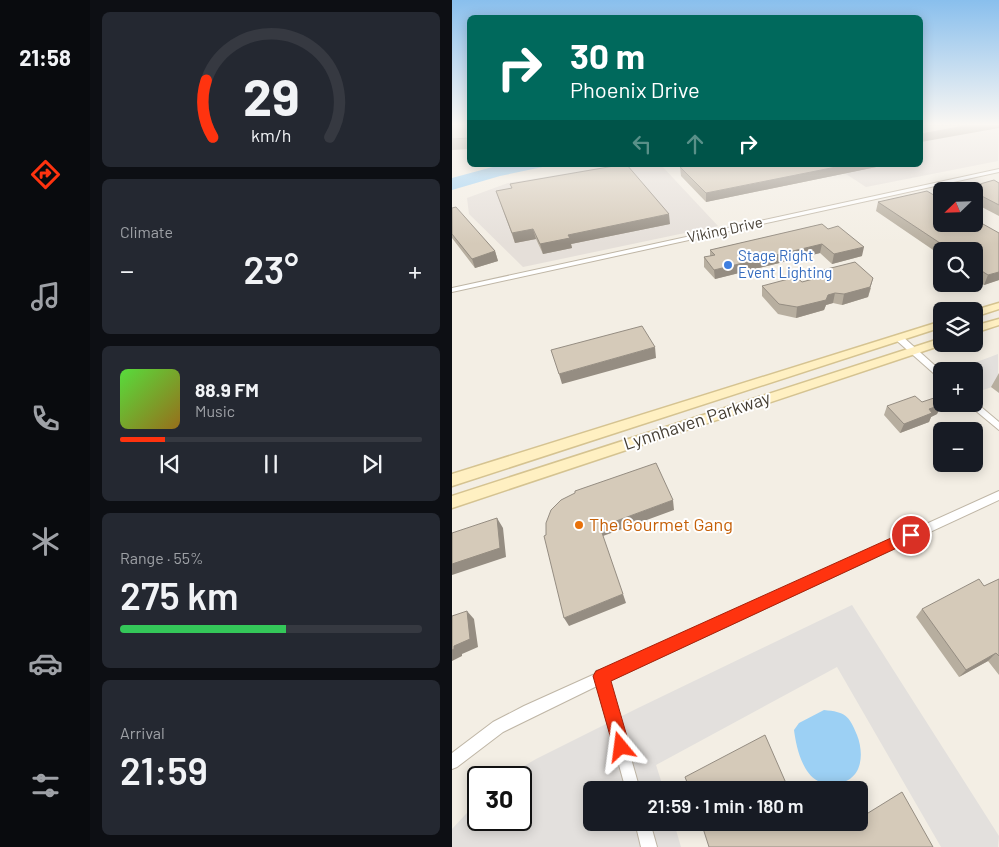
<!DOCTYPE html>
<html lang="en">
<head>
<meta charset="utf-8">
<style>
  :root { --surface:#171b24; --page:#242831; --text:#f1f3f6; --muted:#9ea1a6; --line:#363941; --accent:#ff330f }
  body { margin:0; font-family:Barlow,sans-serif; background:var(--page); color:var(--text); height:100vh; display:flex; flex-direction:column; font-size:19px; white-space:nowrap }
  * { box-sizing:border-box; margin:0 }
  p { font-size:16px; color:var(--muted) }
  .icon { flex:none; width:28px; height:28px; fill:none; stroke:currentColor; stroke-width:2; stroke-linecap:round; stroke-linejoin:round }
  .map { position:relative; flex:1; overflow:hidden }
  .details { display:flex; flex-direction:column; gap:12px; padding:12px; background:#0d0f14; width:362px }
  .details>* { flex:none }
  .guide { position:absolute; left:15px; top:15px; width:456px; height:152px; border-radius:8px; box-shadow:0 2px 12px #0003; background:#00695c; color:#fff; overflow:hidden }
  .needle { width:32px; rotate:247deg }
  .buttons { position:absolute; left:481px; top:182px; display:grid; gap:10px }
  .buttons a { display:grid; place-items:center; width:50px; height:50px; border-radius:8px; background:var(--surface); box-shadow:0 2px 12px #0003; font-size:25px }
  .speed { position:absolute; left:15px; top:766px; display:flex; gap:10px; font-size:25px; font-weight:700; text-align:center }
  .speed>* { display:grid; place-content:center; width:65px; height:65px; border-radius:50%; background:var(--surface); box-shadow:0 2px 12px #0003; line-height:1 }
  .speed .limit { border:2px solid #111; border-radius:8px; background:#fff; color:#111 }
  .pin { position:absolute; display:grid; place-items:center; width:42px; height:42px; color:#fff; margin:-21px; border:2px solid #fff; border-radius:50%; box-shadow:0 1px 5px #0007 }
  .me { position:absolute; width:55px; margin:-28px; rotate:344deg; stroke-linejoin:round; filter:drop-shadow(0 0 4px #0008) }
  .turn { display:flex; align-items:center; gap:18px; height:105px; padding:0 20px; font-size:22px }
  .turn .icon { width:65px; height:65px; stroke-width:2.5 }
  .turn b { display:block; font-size:35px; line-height:42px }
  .lanes { display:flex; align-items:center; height:48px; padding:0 20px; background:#0003; justify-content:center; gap:25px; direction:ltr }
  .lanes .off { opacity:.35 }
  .big { font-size:38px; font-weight:600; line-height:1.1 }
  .details .tile { flex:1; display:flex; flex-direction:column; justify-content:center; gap:8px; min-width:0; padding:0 18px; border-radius:8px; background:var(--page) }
  .details .dial { align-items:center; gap:0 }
  .dial svg { height:130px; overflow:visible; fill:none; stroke:var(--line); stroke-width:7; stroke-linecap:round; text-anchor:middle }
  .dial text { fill:var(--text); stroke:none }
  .song { display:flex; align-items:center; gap:15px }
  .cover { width:60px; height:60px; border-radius:8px; background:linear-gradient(135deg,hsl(110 70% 55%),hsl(40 70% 35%)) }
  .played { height:5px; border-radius:2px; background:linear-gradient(90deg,var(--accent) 15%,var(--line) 15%) }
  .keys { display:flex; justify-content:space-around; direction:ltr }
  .heat { display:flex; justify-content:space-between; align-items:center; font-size:28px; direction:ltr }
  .charge { height:8px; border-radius:4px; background:linear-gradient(90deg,#34c759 55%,var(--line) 0) }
  .trip { position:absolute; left:131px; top:781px; width:285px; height:50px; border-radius:8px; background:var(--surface); box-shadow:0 2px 12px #0003; font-weight:600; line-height:50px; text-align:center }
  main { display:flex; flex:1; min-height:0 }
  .tab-bar { display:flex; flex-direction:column; width:90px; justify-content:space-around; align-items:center; background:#090b0e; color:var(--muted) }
  .tab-bar .icon { width:35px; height:35px }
  .tab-bar .on { color:var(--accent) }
  .tab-bar b { font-size:22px; color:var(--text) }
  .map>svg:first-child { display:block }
</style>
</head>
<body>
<main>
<nav class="tab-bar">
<b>21:58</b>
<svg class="icon on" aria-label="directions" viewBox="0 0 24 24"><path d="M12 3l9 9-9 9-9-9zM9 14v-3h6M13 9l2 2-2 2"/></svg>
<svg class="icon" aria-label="music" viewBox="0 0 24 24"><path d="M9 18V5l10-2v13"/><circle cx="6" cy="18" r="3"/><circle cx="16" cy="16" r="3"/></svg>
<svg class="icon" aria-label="phone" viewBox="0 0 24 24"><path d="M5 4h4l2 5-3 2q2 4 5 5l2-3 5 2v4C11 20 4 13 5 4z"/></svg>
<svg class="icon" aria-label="climate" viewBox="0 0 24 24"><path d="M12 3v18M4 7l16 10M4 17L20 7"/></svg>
<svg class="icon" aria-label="car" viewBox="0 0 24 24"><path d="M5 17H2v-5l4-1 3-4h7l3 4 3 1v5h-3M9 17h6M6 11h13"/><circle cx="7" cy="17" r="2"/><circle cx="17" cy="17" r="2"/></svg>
<svg class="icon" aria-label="filters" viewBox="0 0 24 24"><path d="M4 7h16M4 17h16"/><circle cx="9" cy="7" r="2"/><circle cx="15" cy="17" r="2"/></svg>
</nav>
<section class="details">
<div class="tile dial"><svg viewBox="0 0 100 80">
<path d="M14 69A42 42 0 1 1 86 69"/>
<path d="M14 69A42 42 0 0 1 10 34" stroke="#ff330f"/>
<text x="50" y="56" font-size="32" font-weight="700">29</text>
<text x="50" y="72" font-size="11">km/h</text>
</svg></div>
<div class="tile"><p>Climate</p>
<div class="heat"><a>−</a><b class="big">23°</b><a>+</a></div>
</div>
<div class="tile">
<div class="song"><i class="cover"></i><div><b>88.9 FM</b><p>Music</p></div></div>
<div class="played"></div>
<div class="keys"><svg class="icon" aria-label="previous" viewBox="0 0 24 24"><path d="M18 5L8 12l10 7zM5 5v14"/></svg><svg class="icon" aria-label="pause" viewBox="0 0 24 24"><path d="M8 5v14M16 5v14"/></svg><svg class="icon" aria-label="next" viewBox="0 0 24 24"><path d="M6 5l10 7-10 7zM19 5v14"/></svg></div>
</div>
<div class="tile"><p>Range · 55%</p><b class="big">275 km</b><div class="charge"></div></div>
<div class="tile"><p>Arrival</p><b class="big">21:59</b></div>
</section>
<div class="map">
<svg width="547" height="847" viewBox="0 0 547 847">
  <rect width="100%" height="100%" fill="#f3eee4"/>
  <!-- industrial -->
  <path fill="#e5dfd9" d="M469,125H546V161L414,187L380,165H469Z
    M166,165H209L266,226L71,267L17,214L15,198L56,183Z"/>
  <!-- parking -->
  <path fill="#e3e0dd" d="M546,354V385L531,390L523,383L522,371H509L506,369Z
    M400,605L547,836L546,847H489L385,667L204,765L212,790H140V822L222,823L229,847H0V829L26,801V820H69V778L53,777L84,759L186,708Z"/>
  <!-- water -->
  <path fill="#9cd0f4" d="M48,165H100L48,176L0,190V178Z
    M372,710C393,712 397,715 405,735C414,758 408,786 378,783C375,782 369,783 366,781C350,773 344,746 342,730L347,723Z"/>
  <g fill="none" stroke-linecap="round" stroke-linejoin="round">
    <!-- minor casing -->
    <g stroke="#bfb6a6" stroke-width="2">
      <path id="minor" d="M547,169V172L0,292V288Z
        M444,336H450L490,372V379L487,378L444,340Z
        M522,401L547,422V430L518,406L517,404H522Z
        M547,491V500L157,681L188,790H174L145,686L51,732L5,767L0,769V753L41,722L72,706L143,674L144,671L149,670H151Z
        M183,822H198L205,847H189Z"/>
    </g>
    <!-- secondary casing -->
    <g stroke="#d5c391" stroke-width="3">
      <path id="secondary" d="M547,303V309L522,317V311H520Z
        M547,319V325L522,333V326Z
        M490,321V327L0,486V474Z
        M490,338V344H493L0,508V496Z"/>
    </g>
    <!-- minor -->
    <use href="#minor" fill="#fff" fill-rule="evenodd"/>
    <!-- secondary -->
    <use href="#secondary" fill="#fff0c2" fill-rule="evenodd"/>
  </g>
  <!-- wall -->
  <path fill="#b7ae9f" d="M0,125H18V149L0,150Z
    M434,165L254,202L229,176L228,167Z
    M547,183V216L522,203V191H513L514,188Z
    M58,184L218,224L119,244L120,248L91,254L84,239L63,243L44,191L60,189Z
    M426,202L547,233V280L532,285L522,278V251H490V256L424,211Z
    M0,208L43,251L46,261L23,268L0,238Z
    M370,224L410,256L380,264L368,253L263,279L252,267V257L258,256V250Z
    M371,270L419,288L416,297L390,305L381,303L374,305L372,310L344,318L326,314L310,296V286L350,282L370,277Z
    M547,373V393L539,387Z
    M470,402L489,405L485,414L479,417L477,422L448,433L432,415L435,406Z
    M547,579V675L536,661L507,677L464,617L470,609L532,586Z"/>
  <!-- shaded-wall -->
  <path fill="#958d82" d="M518,125H547V128L469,142V134Z
    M394,165H434L254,202V193Z
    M217,214L218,224L119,244L120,248L91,254L88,244L116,235Z
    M81,229L84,239L63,243L60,233Z
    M370,244L368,253L263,279L262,270Z
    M412,247L410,256L380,264L382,254Z
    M43,251L46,261L23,268L20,259Z
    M547,272V280L532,285L536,275Z
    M421,278L416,297L390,305L392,294Z
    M383,293L381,303L374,305L372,310L344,318L345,307L376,295Z
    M203,347L204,358L110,384L107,374Z
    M489,405L485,414L479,417L477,422L448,433L452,424L477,409Z
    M221,500L222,510L151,536L148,527Z
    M45,518L51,528L54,557L0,575V564Z
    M171,594L174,603L117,626L112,618Z
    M15,611L22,619L26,647L10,654V656L0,661V650L2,646Z
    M544,653L536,661L507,677L514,670Z"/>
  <!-- building -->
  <path fill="#d5cab9" stroke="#958d82" d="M0,125H18V138L0,139Z
    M469,125H518L469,134Z
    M168,165H175L217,214L116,235L118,238L88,244L81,229L60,233L44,191L60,188L58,184Z
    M242,165H394L254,193L228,167Z
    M542,180L547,183V205L522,192V191H521L514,188Z
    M475,191L490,200V224H522V219L547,233V272L536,275L522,266V251H500L426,202Z
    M4,207L43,251L20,259L0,234V208Z
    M370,224L376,229L386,226L412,247L382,254L370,244L262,270L252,257L263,255L258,250Z
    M403,262L421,278L418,287L392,294L383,293L376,295L374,300L345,307L327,304L310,286L344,277L350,282L376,275L371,270Z
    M190,326L203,347L107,374L99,350Z
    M463,396L470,402L482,398L489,405L477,409L480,413L452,424L435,406Z
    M204,463L221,500L148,527L171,594L112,618L92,536L94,535V523L99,510L109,500L123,493V491Z
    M45,518L48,548L0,564V533Z
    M527,579L532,586L547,579V656L544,653L514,670L470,609Z
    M15,611L18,639L2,646V649L0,650V616Z
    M313,735L337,790H238L233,777Z
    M450,792L481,847H257L249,822H372L389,830L401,822H408V818Z"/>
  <!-- sky -->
  <linearGradient id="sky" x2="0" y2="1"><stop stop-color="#89bfed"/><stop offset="0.51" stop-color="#faf7f3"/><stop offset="1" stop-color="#faf7f3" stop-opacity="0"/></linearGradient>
  <rect width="547" height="244" fill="url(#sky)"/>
  <!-- route -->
  <path fill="#ff330f" stroke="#a6210a" d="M459,529L464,531L466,535L464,539L159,681L178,747L175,753L169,756L163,753L141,676L144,671Z"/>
  <!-- markers -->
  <circle fill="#3f7fe0" stroke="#fff" stroke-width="2" cx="276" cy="265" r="5"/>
  <circle fill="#e8710a" stroke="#fff" stroke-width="2" cx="127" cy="525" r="5"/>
  <g text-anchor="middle" stroke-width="4" stroke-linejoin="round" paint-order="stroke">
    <!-- far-street labels -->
    <g font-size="15" fill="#453e33" stroke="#fff">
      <text transform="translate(273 230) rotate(-12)" y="5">Viking Drive</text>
    </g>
    <!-- far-shop labels -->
    <g font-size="15" fill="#366cbe" stroke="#fff" text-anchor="start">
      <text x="286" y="261">Stage Right<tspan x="286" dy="17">Event Lighting</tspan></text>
    </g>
    <!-- street labels -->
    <g font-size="18" fill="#453e33" stroke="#fff">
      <text transform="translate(245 421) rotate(-18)" y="6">Lynnhaven Parkway</text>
    </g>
    <!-- food labels -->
    <g font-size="18" fill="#c56008" stroke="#fff" text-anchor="start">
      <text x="137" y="531">The Gourmet Gang</text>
    </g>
  </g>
</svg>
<div class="buttons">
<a><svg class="needle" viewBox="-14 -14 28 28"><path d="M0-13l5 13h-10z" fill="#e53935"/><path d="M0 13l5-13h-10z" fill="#9ea1a6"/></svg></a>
<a><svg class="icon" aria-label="search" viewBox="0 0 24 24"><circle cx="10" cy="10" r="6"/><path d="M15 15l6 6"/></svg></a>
<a><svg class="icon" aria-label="layers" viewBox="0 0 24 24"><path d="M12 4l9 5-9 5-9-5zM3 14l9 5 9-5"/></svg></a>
<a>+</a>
<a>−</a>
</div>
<div class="speed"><div class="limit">30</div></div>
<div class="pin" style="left:459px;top:535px;background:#d93025"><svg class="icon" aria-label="arrive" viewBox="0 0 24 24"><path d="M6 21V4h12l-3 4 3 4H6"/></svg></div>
<svg class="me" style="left:169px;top:747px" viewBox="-20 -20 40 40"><path d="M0-17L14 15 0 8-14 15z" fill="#ff330f" stroke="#fff" stroke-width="4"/></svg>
<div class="trip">21:59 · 1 min · 180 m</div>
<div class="guide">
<div class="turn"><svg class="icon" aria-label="right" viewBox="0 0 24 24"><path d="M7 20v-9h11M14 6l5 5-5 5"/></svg><div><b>30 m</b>Phoenix Drive</div></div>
<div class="lanes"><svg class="icon off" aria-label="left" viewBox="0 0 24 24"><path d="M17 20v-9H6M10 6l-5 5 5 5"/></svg><svg class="icon off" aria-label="ahead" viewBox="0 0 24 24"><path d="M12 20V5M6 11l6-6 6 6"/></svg><svg class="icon" aria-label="right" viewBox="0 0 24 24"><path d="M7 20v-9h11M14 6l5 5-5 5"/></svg></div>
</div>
</div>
</main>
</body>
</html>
